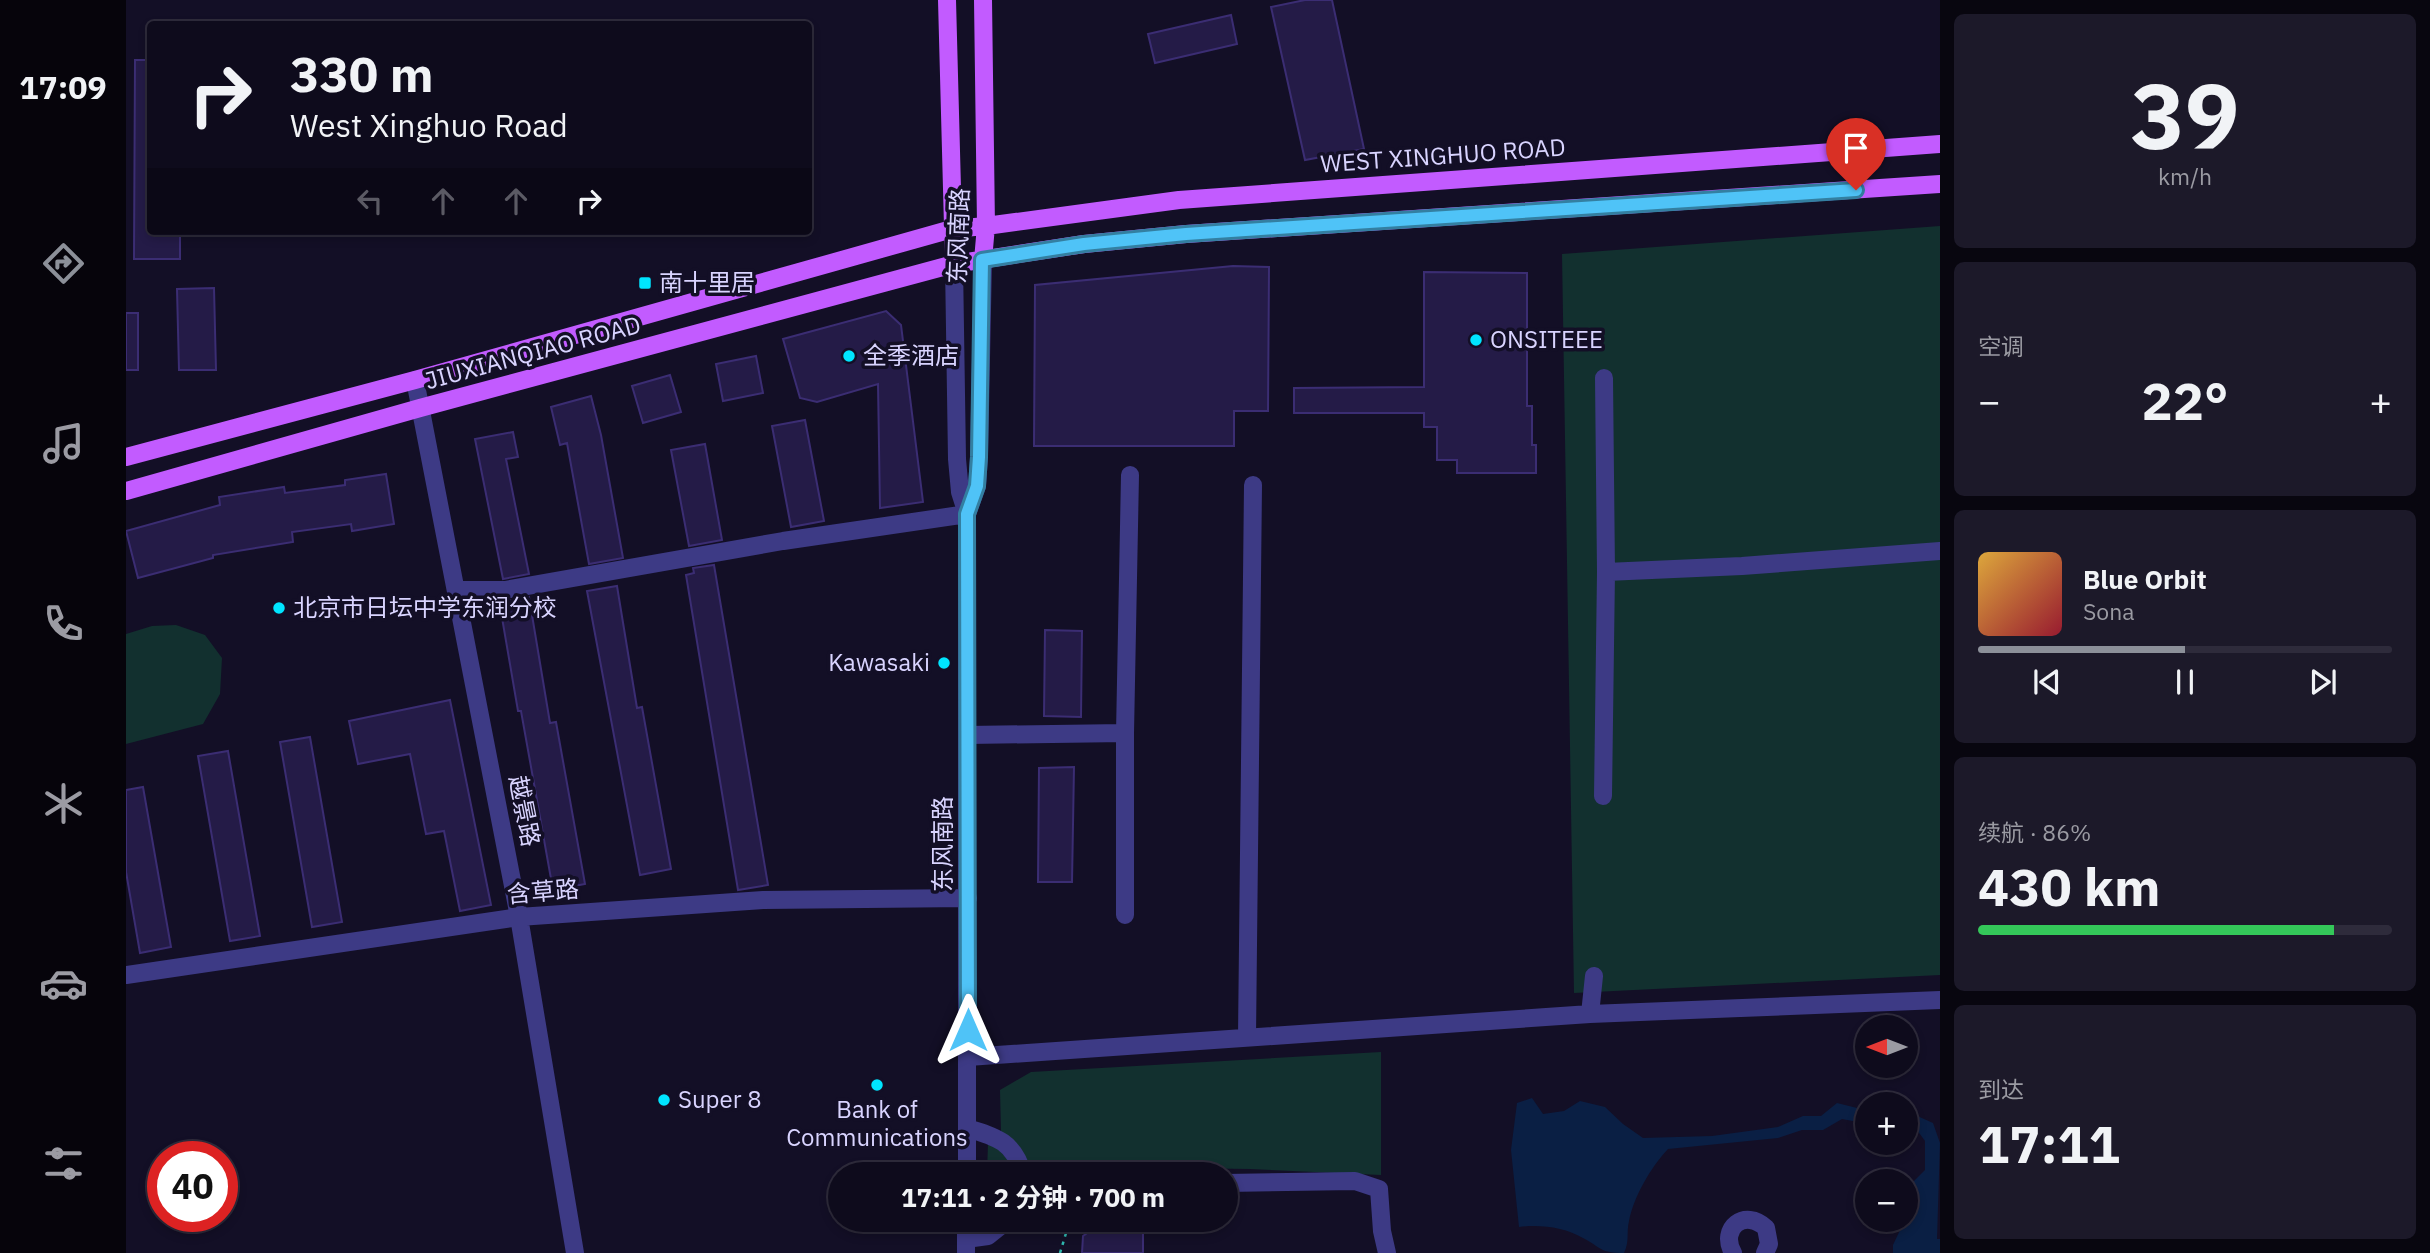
<!DOCTYPE html>
<html lang="zh">
<head>
<meta charset="utf-8">
<style>
  :root { --surface:#0e0b1c; --page:#1c1929; --text:#f1f3f6; --muted:#9b9ba3; --line:#2e2b3b; --accent:#8c9099 }
  body { margin:0; font-family:"IBM Plex Sans","Noto Sans SC",sans-serif; background:var(--page); color:var(--text); height:100vh; display:flex; flex-direction:column; font-size:26px; white-space:nowrap }
  * { box-sizing:border-box; margin:0 }
  p { font-size:23px; color:var(--muted) }
  .icon { flex:none; width:38px; height:38px; fill:none; stroke:currentColor; stroke-width:2; stroke-linecap:round; stroke-linejoin:round }
  .map { position:relative; flex:1; overflow:hidden }
  .side { display:flex; flex-direction:column; gap:14px; padding:14px; background:#08060f; width:490px }
  .side>* { flex:none }
  .banner { position:absolute; left:21px; top:21px; width:665px; height:214px; border-radius:7px; box-shadow:0 4px 10px #0003,0 0 0 2px var(--line); background:#0e0b1c; color:var(--text); overflow:hidden }
  .needle { width:46px; rotate:270deg }
  .fabs { position:absolute; left:1729px; top:1015px; display:grid; gap:14px }
  .fabs a { display:grid; place-items:center; width:63px; height:63px; border-radius:50%; background:var(--surface); box-shadow:0 4px 10px #0003,0 0 0 2px var(--line); font-size:35px }
  .speed { position:absolute; left:21px; top:1141px; display:flex; gap:14px; font-size:35px; font-weight:700; text-align:center }
  .speed>* { display:grid; place-content:center; width:91px; height:91px; border-radius:50%; background:var(--surface); box-shadow:0 4px 10px #0003,0 0 0 2px var(--line); line-height:1 }
  .speed .limit { border:10px solid #d22; background:#fff; color:#111 }
  .pin { position:absolute; display:grid; place-items:center; width:60px; height:60px; color:#fff; margin:-72px -30px; border-radius:50% 50% 50% 0; rotate:-45deg; box-shadow:0 0 7px #0007 }
  .pin .icon { rotate:45deg }
  .me { position:absolute; width:77px; margin:-38px; rotate:0deg; stroke-linejoin:round; filter:drop-shadow(0 0 5px #0008) }
  .turn { display:flex; align-items:center; gap:24px; height:147px; padding:0 28px; font-size:32px }
  .turn .icon { width:91px; height:91px; stroke-width:2.5 }
  .turn b { display:block; font-size:49px; line-height:60px }
  .lanes { display:flex; align-items:center; height:66px; padding:0 28px; background:#0003; justify-content:center; gap:35px; direction:ltr }
  .lanes .off { opacity:.35 }
  .big { font-size:52px; font-weight:700; line-height:1.1 }
  .side .widget { flex:1; display:flex; flex-direction:column; justify-content:center; gap:10px; min-width:0; padding:0 24px; border-radius:10px; background:var(--page) }
  .side .dial { align-items:center; gap:0 }
  .dial b { font-size:91px; line-height:1 }
  .song { display:flex; align-items:center; gap:21px }
  .cover { width:84px; height:84px; border-radius:10px; background:linear-gradient(135deg,hsl(40 70% 55%),hsl(350 70% 35%)) }
  .played { height:7px; border-radius:4px; background:linear-gradient(90deg,var(--accent) 50%,var(--line) 50%) }
  .keys { display:flex; justify-content:space-around; direction:ltr }
  .heat { display:flex; justify-content:space-between; align-items:center; font-size:38px; direction:ltr }
  .charge { height:10px; border-radius:5px; background:linear-gradient(90deg,#34c759 86%,var(--line) 0) }
  .trip { position:absolute; left:702px; top:1162px; width:410px; height:70px; border-radius:35px; background:var(--surface); box-shadow:0 4px 10px #0003,0 0 0 2px var(--line); font-weight:700; line-height:70px; text-align:center }
  main { display:flex; flex:1; min-height:0 }
  .tab-bar { display:flex; flex-direction:column; width:126px; justify-content:space-around; align-items:center; background:#06040b; color:var(--muted) }
  .tab-bar .icon { width:49px; height:49px }
  .tab-bar .selected { color:var(--accent) }
  .tab-bar b { font-size:32px; color:var(--text) }
  .map>svg:first-child { display:block }
</style>
</head>
<body>
<main>
<nav class="tab-bar">
<b>17:09</b>
<svg class="icon selected" aria-label="directions" viewBox="0 0 24 24"><path d="M12 3l9 9-9 9-9-9zM9 14v-3h6M13 9l2 2-2 2"/></svg>
<svg class="icon" aria-label="music" viewBox="0 0 24 24"><path d="M9 18V5l10-2v13"/><circle cx="6" cy="18" r="3"/><circle cx="16" cy="16" r="3"/></svg>
<svg class="icon" aria-label="phone" viewBox="0 0 24 24"><path d="M5 4h4l2 5-3 2q2 4 5 5l2-3 5 2v4C11 20 4 13 5 4z"/></svg>
<svg class="icon" aria-label="climate" viewBox="0 0 24 24"><path d="M12 3v18M4 7l16 10M4 17L20 7"/></svg>
<svg class="icon" aria-label="car" viewBox="0 0 24 24"><path d="M5 17H2v-5l4-1 3-4h7l3 4 3 1v5h-3M9 17h6M6 11h13"/><circle cx="7" cy="17" r="2"/><circle cx="17" cy="17" r="2"/></svg>
<svg class="icon" aria-label="filters" viewBox="0 0 24 24"><path d="M4 7h16M4 17h16"/><circle cx="9" cy="7" r="2"/><circle cx="15" cy="17" r="2"/></svg>
</nav>
<div class="map">
<svg width="1814" height="1253" viewBox="0 0 1814 1253">
  <rect width="100%" height="100%" fill="#130f26"/>
  <!-- green -->
  <path fill="#12302f" d="M1814,226V975L1448,993L1436,254Z
    M50,625L79,635L96,658L94,694L77,724L0,744V634L26,626Z
    M1255,1052V1175L1124,1169L906,1166L875,1131L874,1090L905,1072Z
    M862,1143C876,1149 883,1160 888,1174H861Z"/>
  <!-- water -->
  <path fill="#0a1f44" d="M1406,1098L1417,1114L1438,1111L1454,1101L1479,1107L1497,1124L1517,1138L1586,1136L1652,1127L1677,1116H1695L1711,1103L1735,1109L1741,1108V1129L1732,1122L1716,1119L1697,1130H1676L1652,1138L1542,1149C1525,1167 1508,1196 1503,1221C1500,1234 1504,1240 1498,1253C1474,1253 1476,1248 1457,1238C1439,1227 1413,1224 1393,1227L1385,1150L1391,1103Z
    M1780,1111L1807,1123L1814,1143L1811,1239H1814V1253H1767V1245L1785,1207L1780,1189L1799,1170V1141L1791,1130L1780,1127Z"/>
  <!-- building -->
  <path fill="#241b47" stroke="#3b2d73" stroke-width="2" d="M1179,0H1206L1238,149L1179,160L1145,7Z
    M1105,15L1111,44L1029,63L1022,34Z
    M9,60H24V231H54V259H8Z
    M1107,266L1143,267L1142,411H1108V446H908L909,285Z
    M1298,272L1401,273V406H1406V445H1410V473H1331V460H1311V427H1298V413H1168V388L1298,387Z
    M88,288L90,370H53L51,289Z
    M760,311L775,325L797,502L754,508L752,384L691,402L674,398L657,339Z
    M0,313H12V370H0Z
    M630,356L637,393L597,401L590,364Z
    M544,375L555,412L517,423L506,386Z
    M465,396L475,435L497,558L463,564L441,443L434,445L425,407Z
    M679,420L698,521L665,527L646,426Z
    M387,432L392,457L380,459L403,574L377,579L349,439Z
    M579,444L596,540L563,546L545,450Z
    M260,474L268,524L226,531L225,524L166,532L167,542L87,555V558L12,578L0,531L94,505L93,497L158,487L159,493L219,485V480Z
    M588,565L642,885L612,890L560,575L568,573L567,568Z
    M491,586L511,708L516,707L545,869L514,875L461,591Z
    M403,597L424,723L430,722L459,884L427,890L395,711H392L374,606L382,604L381,601Z
    M919,630L956,631L955,717L918,716Z
    M324,700L365,905L334,911L318,831L300,834L284,754L232,764L223,721Z
    M184,737L216,922L186,927L154,742Z
    M102,751L134,936L104,941L72,756Z
    M948,767L946,882H912L913,768Z
    M17,787L45,947L14,953L0,872V790Z
    M964,1220H1011V1224L1017,1230V1253H956L957,1236L964,1231Z"/>
  <g fill="none" stroke-linecap="round" stroke-linejoin="round">
    <!-- path -->
    <path stroke="#2fb8b0" stroke-width="2.5" stroke-dasharray="3.5 5" stroke-linecap="butt" d="M934,1253L944,1220"/>
    <!-- minor -->
    <path stroke="#3d3a85" stroke-width="18" d="M828,264L831,459L834,492L841,514V1174
      M289,380L393,917L449,1253
      M841,514L851,486L853,457L857,260
      M1480,572L1616,566L1814,551
      M330,590H379L657,541L841,514
      M841,735L999,733
      M1477,796L1480,572L1478,378
      M999,915V733L1004,475
      M0,975L393,917L637,900L842,898
      M1464,1014L1468,976
      M1121,1037L1127,485
      M842,1057L1464,1014L1814,1000
      M841,1128C871,1137 888,1142 897,1174
      M1099,1183L1229,1181L1253,1189L1256,1231L1261,1253
      M840,1239L862,1236L882,1220
      M840,1253V1220
      M1607,1253C1593,1228 1619,1208 1640,1228L1643,1244L1639,1253"/>
    <!-- major -->
    <path stroke="#c25bff" stroke-width="18" d="M821,0L828,264
      M857,260L860,226L857,0
      M0,457L289,380L826,229L860,226L1053,200L1814,144
      M0,491L294,408L828,264L958,244L1060,234L1814,184"/>
  </g>
  <g fill="none" stroke-linecap="round" stroke-linejoin="round">
    <!-- route casing -->
    <g stroke="#337fa1" stroke-width="18">
      <path id="route" d="M842,1030L841,514L851,486L853,457L856,260L958,244L1060,234L1730,190"/>
    </g>
    <!-- route -->
    <use href="#route" stroke="#4fc3f7" stroke-width="12"/>
  </g>
  <!-- markers -->
  <g fill="#00e5ff" stroke="#130f26" stroke-width="2.5">
    <rect x="512" y="276" width="14" height="14" rx="3.5"/>
    <circle cx="1350" cy="340" r="7"/>
    <circle cx="723" cy="356" r="7"/>
    <circle cx="153" cy="608" r="7"/>
    <circle cx="818" cy="663" r="7"/>
    <circle cx="751" cy="1085" r="7"/>
    <circle cx="538" cy="1100" r="7"/>
  </g>
  <g text-anchor="middle" stroke-width="7" stroke-linejoin="round" paint-order="stroke">
    <!-- street labels -->
    <g font-size="24" fill="#d9d4ff" stroke="#130f26">
      <text transform="translate(1317 156) rotate(-4)" y="8">WEST XINGHUO ROAD</text>
      <text transform="translate(833 236) rotate(-88)" y="8">东风南路</text>
      <text transform="translate(407 353) rotate(-15)" y="8">JIUXIANQIAO ROAD</text>
      <text transform="translate(398 811) rotate(79)" y="8">越景路</text>
      <text transform="translate(817 844) rotate(-90)" y="8">东风南路</text>
      <text transform="translate(417 892) rotate(-5)" y="8">含草路</text>
    </g>
    <!-- poi labels -->
    <g font-size="24" fill="#d9d4ff" stroke="#130f26" text-anchor="start">
      <text x="533" y="291">南十里居</text>
      <text x="1364" y="348">ONSITEEE</text>
      <text x="737" y="364">全季酒店</text>
      <text x="167" y="616">北京市日坛中学东润分校</text>
      <text x="804" y="671" text-anchor="end">Kawasaki</text>
      <text x="552" y="1108">Super 8</text>
      <text x="751" y="1118" text-anchor="middle">Bank of<tspan x="751" dy="28">Communications</tspan></text>
    </g>
  </g>
</svg>
<div class="fabs">
<a><svg class="needle" viewBox="-14 -14 28 28"><path d="M0-13l5 13h-10z" fill="#e53935"/><path d="M0 13l5-13h-10z" fill="#9b9ba3"/></svg></a>
<a>+</a>
<a>−</a>
</div>
<div class="speed"><div class="limit">40</div></div>
<div class="pin" style="left:1730px;top:190px;background:#d93025"><svg class="icon" aria-label="arrive" viewBox="0 0 24 24"><path d="M6 21V4h12l-3 4 3 4H6"/></svg></div>
<svg class="me" style="left:842px;top:1030px" viewBox="-20 -20 40 40"><path d="M0-17L14 15 0 8-14 15z" fill="#4fc3f7" stroke="#fff" stroke-width="4"/></svg>
<div class="trip">17:11 · 2 分钟 · 700 m</div>
<div class="banner">
<div class="turn"><svg class="icon" aria-label="right" viewBox="0 0 24 24"><path d="M7 20v-9h11M14 6l5 5-5 5"/></svg><div><b>330 m</b>West Xinghuo Road</div></div>
<div class="lanes"><svg class="icon off" aria-label="left" viewBox="0 0 24 24"><path d="M17 20v-9H6M10 6l-5 5 5 5"/></svg><svg class="icon off" aria-label="ahead" viewBox="0 0 24 24"><path d="M12 20V5M6 11l6-6 6 6"/></svg><svg class="icon off" aria-label="ahead" viewBox="0 0 24 24"><path d="M12 20V5M6 11l6-6 6 6"/></svg><svg class="icon" aria-label="right" viewBox="0 0 24 24"><path d="M7 20v-9h11M14 6l5 5-5 5"/></svg></div>
</div>
</div>
<section class="side">
<div class="widget dial"><b>39</b><p>km/h</p></div>
<div class="widget"><p>空调</p>
<div class="heat"><a>−</a><b class="big">22°</b><a>+</a></div>
</div>
<div class="widget">
<div class="song"><i class="cover"></i><div><b>Blue Orbit</b><p>Sona</p></div></div>
<div class="played"></div>
<div class="keys"><svg class="icon" aria-label="previous" viewBox="0 0 24 24"><path d="M18 5L8 12l10 7zM5 5v14"/></svg><svg class="icon" aria-label="pause" viewBox="0 0 24 24"><path d="M8 5v14M16 5v14"/></svg><svg class="icon" aria-label="next" viewBox="0 0 24 24"><path d="M6 5l10 7-10 7zM19 5v14"/></svg></div>
</div>
<div class="widget"><p>续航 · 86%</p><b class="big">430 km</b><div class="charge"></div></div>
<div class="widget"><p>到达</p><b class="big">17:11</b></div>
</section>
</main>
</body>
</html>
